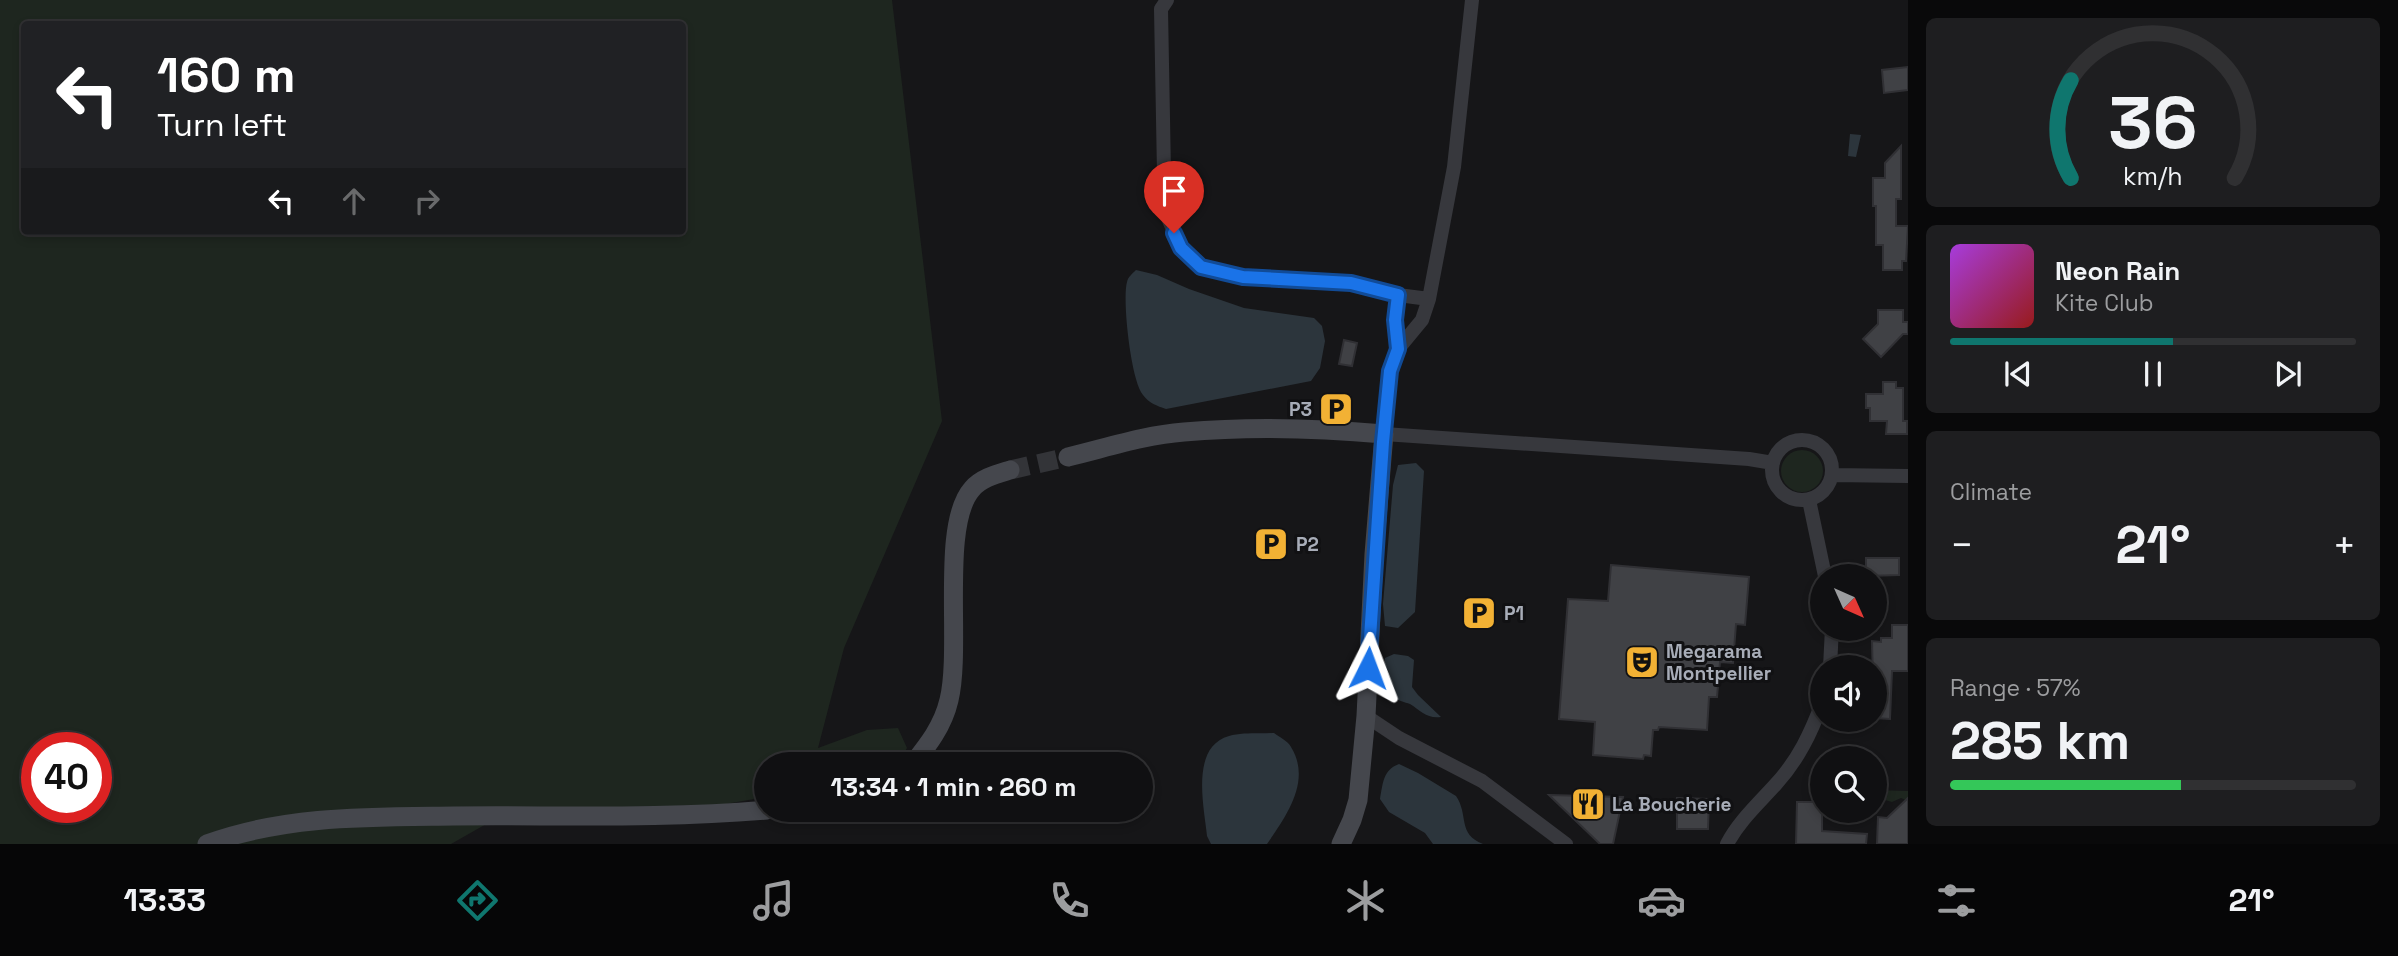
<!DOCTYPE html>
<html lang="en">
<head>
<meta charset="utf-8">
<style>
  :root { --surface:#101012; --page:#1e1e20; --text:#f1f3f6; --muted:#9c9d9f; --line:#303032; --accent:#0f766e }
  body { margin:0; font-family:"Space Grotesk",sans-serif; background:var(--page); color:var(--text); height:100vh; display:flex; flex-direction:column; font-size:26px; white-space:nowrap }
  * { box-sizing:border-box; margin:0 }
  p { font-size:23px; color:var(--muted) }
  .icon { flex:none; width:38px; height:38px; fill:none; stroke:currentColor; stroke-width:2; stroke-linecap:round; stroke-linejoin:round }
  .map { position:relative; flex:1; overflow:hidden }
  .details { display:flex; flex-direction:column; gap:18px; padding:18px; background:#09090a; width:490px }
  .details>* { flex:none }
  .banner { position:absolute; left:21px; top:21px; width:665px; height:214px; border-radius:7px; box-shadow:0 4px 10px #0003,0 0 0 2px var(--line); background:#202124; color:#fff; overflow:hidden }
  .needle { width:46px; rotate:135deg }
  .buttons { position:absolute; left:1810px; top:564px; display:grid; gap:14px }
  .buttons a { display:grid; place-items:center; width:77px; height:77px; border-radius:50%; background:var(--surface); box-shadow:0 4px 10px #0003,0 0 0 2px var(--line); font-size:35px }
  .speed { position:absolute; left:21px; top:732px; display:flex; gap:14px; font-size:35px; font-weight:700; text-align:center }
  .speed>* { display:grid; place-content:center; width:91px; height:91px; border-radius:50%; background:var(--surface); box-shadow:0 4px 10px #0003,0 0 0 2px var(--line); line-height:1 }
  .speed .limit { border:10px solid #d22; background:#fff; color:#111 }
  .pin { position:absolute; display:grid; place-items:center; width:60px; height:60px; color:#fff; margin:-72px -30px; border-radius:50% 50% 50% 0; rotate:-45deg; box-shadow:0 0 7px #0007 }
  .pin .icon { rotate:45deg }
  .me { position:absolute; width:77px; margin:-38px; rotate:3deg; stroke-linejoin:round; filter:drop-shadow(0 0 5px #0008) }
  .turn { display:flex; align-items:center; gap:24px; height:147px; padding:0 21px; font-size:32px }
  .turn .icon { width:91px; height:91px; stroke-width:2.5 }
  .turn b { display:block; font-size:49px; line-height:60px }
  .lanes { display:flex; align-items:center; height:66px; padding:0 21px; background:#0003; justify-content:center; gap:35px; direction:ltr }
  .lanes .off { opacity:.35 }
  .big { font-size:52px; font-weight:600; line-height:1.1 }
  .details .card { flex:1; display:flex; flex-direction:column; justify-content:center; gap:10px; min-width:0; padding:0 24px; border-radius:10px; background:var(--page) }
  .details .dial { align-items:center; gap:0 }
  .dial svg { height:182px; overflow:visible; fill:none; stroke:var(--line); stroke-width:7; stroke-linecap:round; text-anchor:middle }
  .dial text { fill:var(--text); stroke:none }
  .song { display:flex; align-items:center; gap:21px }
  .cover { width:84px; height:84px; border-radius:10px; background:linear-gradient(135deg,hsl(280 70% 55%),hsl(0 70% 35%)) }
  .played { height:7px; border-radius:4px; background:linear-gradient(90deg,var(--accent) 55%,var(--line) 55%) }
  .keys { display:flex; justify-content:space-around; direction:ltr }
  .heat { display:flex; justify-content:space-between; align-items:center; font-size:38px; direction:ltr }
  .charge { height:10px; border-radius:5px; background:linear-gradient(90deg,#34c759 57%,var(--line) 0) }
  .trip { position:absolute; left:754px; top:752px; width:399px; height:70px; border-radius:35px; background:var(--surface); box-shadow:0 4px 10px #0003,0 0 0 2px var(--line); font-weight:600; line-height:70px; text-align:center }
  .menu { display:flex; height:112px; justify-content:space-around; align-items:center; background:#060607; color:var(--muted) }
  .menu .icon { width:49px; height:49px }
  .menu .current { color:var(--accent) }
  .menu b { font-size:32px; color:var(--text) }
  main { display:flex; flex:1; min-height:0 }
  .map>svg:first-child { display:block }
</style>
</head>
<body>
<main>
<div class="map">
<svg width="1908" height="844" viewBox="0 0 1908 844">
  <rect width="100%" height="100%" fill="#161618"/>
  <!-- green -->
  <path fill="#1e261f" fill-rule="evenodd" d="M0,0H892L942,421L844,648L818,748L867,730L898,728L907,748L897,765H766V797L720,805L511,810L451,844H0ZM24,24H682V231H24ZM37,747H96V807H37Z
    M1781 471a21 21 0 1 1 42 0a21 21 0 1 1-42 0Z
    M1874,790L1908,791V801L1901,798L1892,802L1875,797Z"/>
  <!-- water -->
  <path fill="#2c353c" d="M1850,134L1861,135L1856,157L1848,156Z
    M1136,270L1157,275L1189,289L1244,308L1314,318L1322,326L1325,341L1320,368L1311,381L1166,409C1157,406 1149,403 1143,395C1131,381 1122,300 1127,282C1128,277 1132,274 1136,270Z
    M1416,463L1424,471L1415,612L1398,628L1385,626L1383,604L1393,485L1398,465Z
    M1394,654L1408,656L1414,660L1412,687L1418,695L1441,717C1427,719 1421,711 1410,704C1405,702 1398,701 1394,697C1383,687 1383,671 1385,658Z
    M1274,733C1279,737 1288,741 1291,747C1312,781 1286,816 1267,844H1211L1207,836C1204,806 1190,747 1229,736C1243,732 1260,734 1274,733Z
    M1399,764L1418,773L1456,796C1469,815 1457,834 1483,844H1433L1425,833L1389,812L1380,799C1383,783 1383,770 1399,764Z"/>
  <!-- building -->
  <path fill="#404145" stroke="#303034" stroke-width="2" d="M1908,67V90L1884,93L1882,70Z
    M1901,146V199H1896V226H1908L1906,261H1902V270H1883V245H1876V206H1873V178H1885V163Z
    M1878,310H1903V322H1908V334H1903L1881,357L1863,339L1878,324Z
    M1344,340L1357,343L1352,366L1339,364Z
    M1883,382H1896V388H1903V421H1907V434H1886L1887,421H1870V408H1866V394H1883Z
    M1866,558H1899V575L1866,576Z
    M1611,565L1749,577L1745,625L1736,624L1733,663L1720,662L1717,697H1709L1707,730L1659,727L1658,730H1653L1651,756L1644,755L1643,759L1593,755L1595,722L1559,719L1568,599L1608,601Z
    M1892,625H1908V671H1892L1890,719L1874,718L1872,641L1881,642V638H1892Z
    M1549,795L1623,797L1613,844H1600Z
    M1677,798L1709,799L1708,829H1677Z
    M1908,798V844H1877L1878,817L1887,818Z
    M1797,802H1822V831L1867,834L1866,844H1796Z"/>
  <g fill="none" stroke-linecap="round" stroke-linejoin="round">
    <!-- secondary-tunnel -->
    <path stroke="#333438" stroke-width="19" stroke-dasharray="19 10" stroke-linecap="butt" d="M1010,470L1068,457"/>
    <!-- street -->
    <path stroke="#37383d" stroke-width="14" d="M1167,0L1161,9L1164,173L1168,218L1181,248L1201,267L1243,277L1351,283L1398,295L1429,299
      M1472,0L1454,167L1429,299L1422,320L1398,349L1390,371L1384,434L1749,459L1773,463
      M1398,349L1395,320L1398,295
      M1772 470a30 30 0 1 1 60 0a30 30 0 1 1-60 0Z
      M1832,475L1908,476
      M1809,500L1825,576
      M1830,667L1832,628
      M1366,716L1399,738L1482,781L1566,844
      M1727,844C1739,821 1759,803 1776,784C1798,760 1811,733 1822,703"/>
    <!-- secondary -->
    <path stroke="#45474d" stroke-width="19" d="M1068,457C1106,448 1145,435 1184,432C1250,426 1318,428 1384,434L1374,554L1366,716L1358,800L1352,820L1341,844
      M912,765C928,745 943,726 949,700C962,647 940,525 972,489C981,478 997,474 1010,470
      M207,844C286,815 371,817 454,816C558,815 663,819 767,810"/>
  </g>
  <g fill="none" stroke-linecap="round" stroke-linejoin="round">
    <!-- route casing -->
    <g stroke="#114b97" stroke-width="18">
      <path id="route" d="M1174,233L1181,248L1201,267L1243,277L1351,283L1398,295L1395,320L1398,349L1390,371L1383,442L1368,668"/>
    </g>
    <!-- route -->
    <use href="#route" stroke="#1a73e8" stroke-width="12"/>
  </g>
  <!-- icons -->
  <defs>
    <g id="parking-square" transform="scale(1.75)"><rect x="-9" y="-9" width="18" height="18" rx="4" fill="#f2b134" stroke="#111113"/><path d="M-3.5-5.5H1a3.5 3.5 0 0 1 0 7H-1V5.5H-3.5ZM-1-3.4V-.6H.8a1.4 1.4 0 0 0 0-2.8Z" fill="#111"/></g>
    <g id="theatre-square" transform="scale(1.75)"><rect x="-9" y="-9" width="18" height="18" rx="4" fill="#f2b134" stroke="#111113"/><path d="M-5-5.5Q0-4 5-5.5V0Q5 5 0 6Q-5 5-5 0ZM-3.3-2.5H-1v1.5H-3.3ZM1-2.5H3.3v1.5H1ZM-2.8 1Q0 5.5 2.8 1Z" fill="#111"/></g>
    <g id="restaurant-square" transform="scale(1.75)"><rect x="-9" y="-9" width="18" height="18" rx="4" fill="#f2b134" stroke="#111113"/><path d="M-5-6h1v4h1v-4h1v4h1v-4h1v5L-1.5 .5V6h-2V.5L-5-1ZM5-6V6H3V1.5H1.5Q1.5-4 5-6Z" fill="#111"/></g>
  </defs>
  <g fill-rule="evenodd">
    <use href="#parking-square" x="1336" y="409"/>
    <use href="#parking-square" x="1271" y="544"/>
    <use href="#parking-square" x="1479" y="613"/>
    <use href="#theatre-square" x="1642" y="662"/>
    <use href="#restaurant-square" x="1588" y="804"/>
  </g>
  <g text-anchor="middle" stroke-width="6" stroke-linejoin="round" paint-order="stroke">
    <!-- poi labels -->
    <g font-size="19" font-weight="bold" fill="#a8adb8" stroke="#111113" text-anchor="start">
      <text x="1312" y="416" text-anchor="end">P3</text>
      <text x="1296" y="551">P2</text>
      <text x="1504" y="620">P1</text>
      <text x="1666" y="658">Megarama<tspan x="1666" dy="22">Montpellier</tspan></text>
      <text x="1612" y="811">La Boucherie</text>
    </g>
  </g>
</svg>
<div class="buttons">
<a><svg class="needle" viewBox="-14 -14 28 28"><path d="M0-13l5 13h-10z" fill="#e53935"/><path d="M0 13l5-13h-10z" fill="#9c9d9f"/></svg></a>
<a><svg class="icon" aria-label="sound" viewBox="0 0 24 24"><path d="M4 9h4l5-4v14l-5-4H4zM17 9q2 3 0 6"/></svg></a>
<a><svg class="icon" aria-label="search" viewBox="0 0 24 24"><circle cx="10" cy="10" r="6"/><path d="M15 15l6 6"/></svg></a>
</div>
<div class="speed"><div class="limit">40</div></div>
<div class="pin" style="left:1174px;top:233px;background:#d93025"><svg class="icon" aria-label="arrive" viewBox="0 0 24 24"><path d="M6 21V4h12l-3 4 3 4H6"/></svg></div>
<svg class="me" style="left:1368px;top:668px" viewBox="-20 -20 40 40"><path d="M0-17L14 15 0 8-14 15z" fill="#1a73e8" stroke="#fff" stroke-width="4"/></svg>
<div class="trip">13:34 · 1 min · 260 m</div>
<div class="banner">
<div class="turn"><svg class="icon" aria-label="left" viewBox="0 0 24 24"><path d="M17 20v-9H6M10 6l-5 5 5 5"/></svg><div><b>160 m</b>Turn left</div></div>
<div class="lanes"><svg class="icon" aria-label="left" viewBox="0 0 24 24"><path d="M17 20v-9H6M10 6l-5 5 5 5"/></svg><svg class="icon off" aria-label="ahead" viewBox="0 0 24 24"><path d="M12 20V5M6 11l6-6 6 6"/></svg><svg class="icon off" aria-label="right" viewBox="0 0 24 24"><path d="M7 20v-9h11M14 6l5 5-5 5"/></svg></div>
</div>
</div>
<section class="details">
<div class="card dial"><svg viewBox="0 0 100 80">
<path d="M14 69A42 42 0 1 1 86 69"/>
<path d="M14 69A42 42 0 0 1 14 26" stroke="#0f766e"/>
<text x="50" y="56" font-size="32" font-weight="700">36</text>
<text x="50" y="72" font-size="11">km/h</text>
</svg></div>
<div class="card">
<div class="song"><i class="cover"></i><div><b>Neon Rain</b><p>Kite Club</p></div></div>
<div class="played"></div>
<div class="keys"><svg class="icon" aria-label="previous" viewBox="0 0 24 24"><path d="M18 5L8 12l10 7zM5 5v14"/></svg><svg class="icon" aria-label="pause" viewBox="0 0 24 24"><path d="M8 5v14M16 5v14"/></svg><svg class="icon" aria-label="next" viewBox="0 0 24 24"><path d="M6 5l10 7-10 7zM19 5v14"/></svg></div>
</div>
<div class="card"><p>Climate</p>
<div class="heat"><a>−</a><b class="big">21°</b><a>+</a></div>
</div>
<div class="card"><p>Range · 57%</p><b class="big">285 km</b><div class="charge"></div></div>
</section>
</main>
<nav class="menu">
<b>13:33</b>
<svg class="icon current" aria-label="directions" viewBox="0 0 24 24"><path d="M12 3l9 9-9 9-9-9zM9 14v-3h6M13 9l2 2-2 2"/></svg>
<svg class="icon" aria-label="music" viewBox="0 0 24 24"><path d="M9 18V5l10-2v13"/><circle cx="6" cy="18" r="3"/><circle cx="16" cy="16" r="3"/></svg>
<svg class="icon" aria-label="phone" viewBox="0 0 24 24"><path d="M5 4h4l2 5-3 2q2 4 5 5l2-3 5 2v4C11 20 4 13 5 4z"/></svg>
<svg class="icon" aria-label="climate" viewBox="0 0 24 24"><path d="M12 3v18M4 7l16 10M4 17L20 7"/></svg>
<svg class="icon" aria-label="car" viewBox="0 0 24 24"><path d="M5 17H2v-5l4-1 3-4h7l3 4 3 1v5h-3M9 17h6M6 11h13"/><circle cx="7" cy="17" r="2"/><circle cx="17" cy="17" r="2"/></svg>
<svg class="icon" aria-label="filters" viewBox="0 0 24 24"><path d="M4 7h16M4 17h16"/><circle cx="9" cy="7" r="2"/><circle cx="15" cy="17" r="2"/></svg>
<b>21°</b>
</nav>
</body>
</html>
